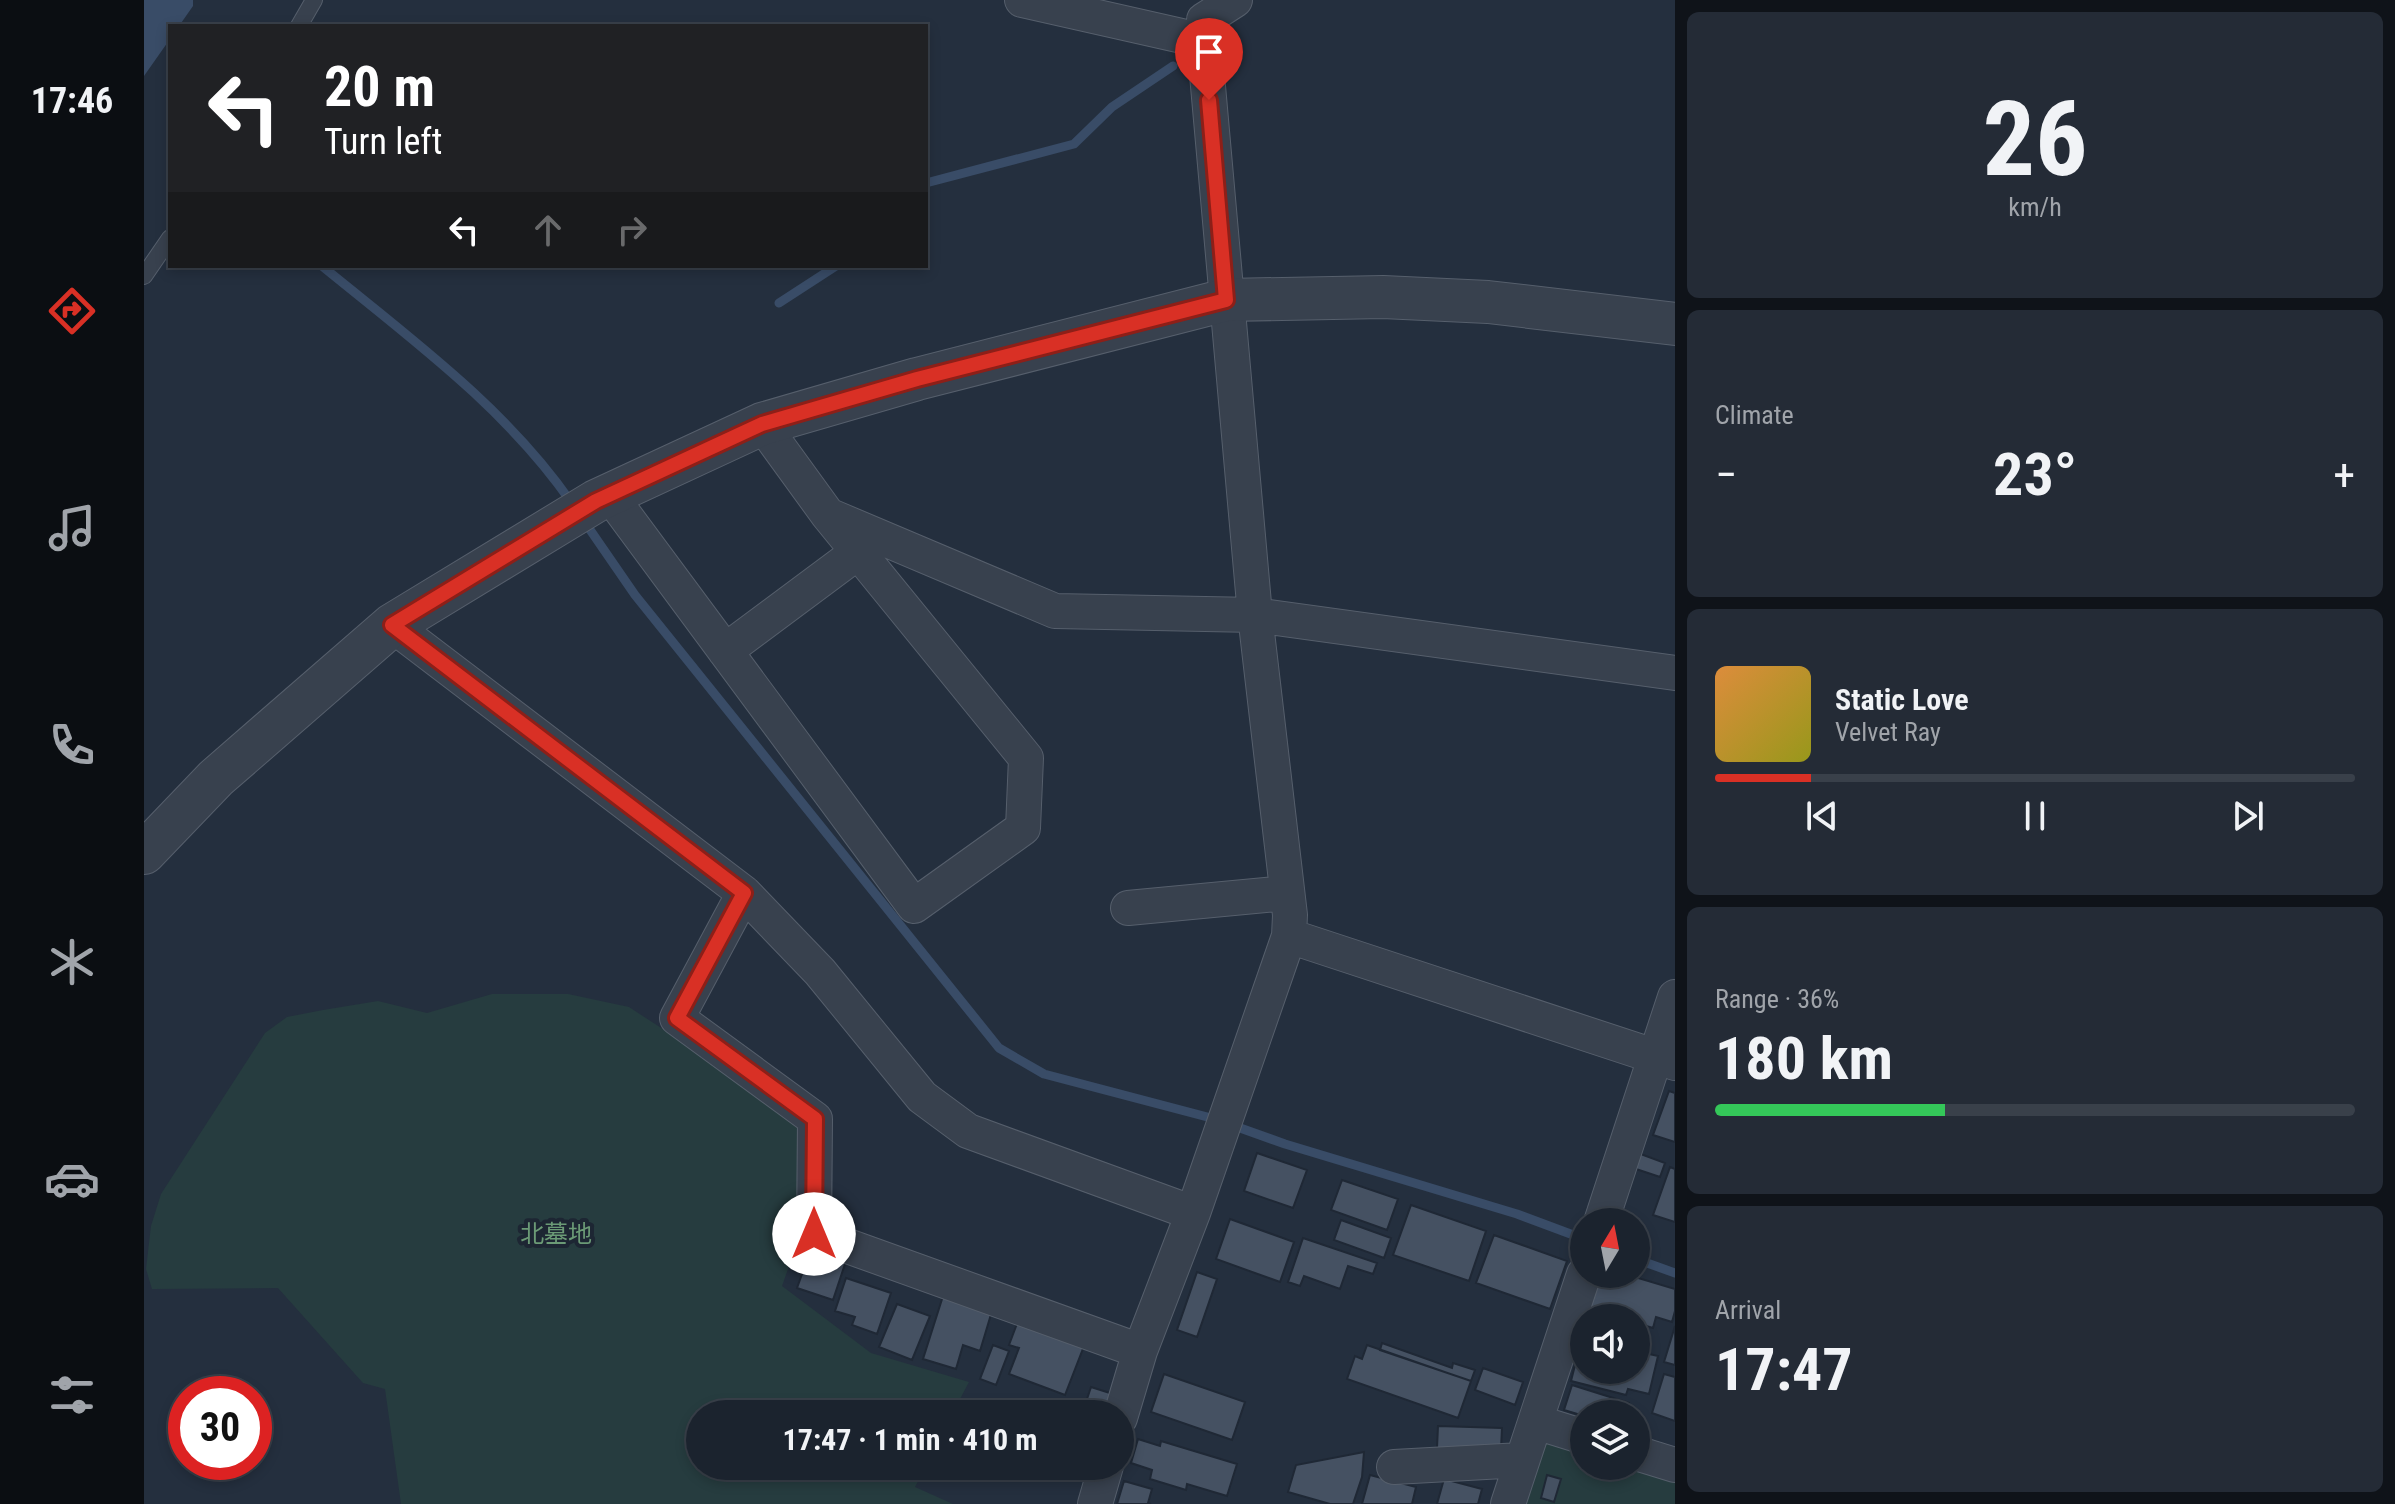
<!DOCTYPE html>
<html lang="en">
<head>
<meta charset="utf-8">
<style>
  :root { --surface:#1b232e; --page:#242b36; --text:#f1f3f6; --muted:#a0a4aa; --line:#39404a; --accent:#d93025 }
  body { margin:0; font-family:"Roboto Condensed","Noto Sans JP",sans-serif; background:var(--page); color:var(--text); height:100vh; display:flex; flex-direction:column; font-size:30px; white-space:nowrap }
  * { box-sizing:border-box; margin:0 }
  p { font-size:26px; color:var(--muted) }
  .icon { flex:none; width:44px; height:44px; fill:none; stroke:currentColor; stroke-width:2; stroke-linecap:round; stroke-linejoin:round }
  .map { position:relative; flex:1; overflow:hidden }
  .sheet { display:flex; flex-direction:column; gap:12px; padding:12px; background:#0f1319; width:720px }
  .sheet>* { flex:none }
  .guide { position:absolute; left:24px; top:24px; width:760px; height:244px; border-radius:0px; box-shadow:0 4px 12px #0003,0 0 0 2px var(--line); background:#202124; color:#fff; overflow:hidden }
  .needle { width:52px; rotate:10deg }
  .fabs { position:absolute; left:1426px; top:1208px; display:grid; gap:16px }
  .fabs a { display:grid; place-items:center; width:80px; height:80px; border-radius:50%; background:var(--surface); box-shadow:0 4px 12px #0003,0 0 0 2px var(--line); font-size:40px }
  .speed { position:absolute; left:24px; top:1376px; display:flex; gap:16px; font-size:40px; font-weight:700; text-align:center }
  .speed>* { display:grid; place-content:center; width:104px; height:104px; border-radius:50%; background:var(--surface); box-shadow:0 4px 12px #0003,0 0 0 2px var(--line); line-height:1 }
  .speed .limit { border:12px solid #d22; background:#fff; color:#111 }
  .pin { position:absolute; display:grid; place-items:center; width:68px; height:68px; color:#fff; margin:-82px -34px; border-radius:50% 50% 50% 0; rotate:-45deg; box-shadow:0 0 8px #0007 }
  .pin .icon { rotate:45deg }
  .me { position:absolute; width:88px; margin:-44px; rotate:0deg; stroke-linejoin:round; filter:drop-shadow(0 0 6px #0008) }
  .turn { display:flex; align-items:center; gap:28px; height:168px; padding:0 24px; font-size:36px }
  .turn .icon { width:104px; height:104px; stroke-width:2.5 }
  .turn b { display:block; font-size:56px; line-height:68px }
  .lanes { display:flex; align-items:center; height:76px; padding:0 24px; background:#0003; justify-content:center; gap:40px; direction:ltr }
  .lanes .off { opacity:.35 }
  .big { font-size:60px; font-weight:700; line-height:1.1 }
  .sheet .card { flex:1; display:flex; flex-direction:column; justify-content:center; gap:12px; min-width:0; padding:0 28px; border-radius:12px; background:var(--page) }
  .sheet .dial { align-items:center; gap:0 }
  .dial b { font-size:104px; line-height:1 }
  .song { display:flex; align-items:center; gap:24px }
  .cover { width:96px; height:96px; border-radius:12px; background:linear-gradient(135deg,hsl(30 70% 55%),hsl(60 70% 35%)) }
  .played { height:8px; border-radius:4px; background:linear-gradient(90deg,var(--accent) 15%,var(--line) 15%) }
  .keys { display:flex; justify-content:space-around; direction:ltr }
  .heat { display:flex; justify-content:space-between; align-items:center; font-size:44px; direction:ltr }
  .charge { height:12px; border-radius:6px; background:linear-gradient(90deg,#34c759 36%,var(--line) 0) }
  .trip { position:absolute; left:542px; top:1400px; width:448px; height:80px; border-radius:40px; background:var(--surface); box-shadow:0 4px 12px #0003,0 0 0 2px var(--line); font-weight:700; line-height:80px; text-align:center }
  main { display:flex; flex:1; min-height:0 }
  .dock { display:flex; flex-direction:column; width:144px; justify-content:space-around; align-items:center; background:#0b0e12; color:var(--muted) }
  .dock .icon { width:56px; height:56px }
  .dock .selected { color:var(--accent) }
  .dock b { font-size:36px; color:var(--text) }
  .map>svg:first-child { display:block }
</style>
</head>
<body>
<main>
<nav class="dock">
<b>17:46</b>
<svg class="icon selected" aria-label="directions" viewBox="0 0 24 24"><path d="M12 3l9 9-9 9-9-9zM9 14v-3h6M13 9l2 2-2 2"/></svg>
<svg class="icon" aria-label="music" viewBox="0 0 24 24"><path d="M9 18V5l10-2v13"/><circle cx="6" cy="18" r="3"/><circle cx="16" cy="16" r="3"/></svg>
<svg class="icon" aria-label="phone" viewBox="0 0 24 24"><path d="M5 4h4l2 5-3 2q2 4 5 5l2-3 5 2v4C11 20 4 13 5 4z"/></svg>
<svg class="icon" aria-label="climate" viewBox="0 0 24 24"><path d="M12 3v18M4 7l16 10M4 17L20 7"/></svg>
<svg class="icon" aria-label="car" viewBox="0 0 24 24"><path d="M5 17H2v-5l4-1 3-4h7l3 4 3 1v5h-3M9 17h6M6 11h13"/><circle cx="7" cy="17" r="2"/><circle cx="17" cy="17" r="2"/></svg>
<svg class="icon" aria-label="filters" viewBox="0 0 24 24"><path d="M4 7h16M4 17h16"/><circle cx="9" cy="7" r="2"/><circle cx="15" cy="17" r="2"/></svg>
</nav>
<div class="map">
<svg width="1531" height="1504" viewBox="0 0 1531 1504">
  <rect width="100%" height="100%" fill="#242f3e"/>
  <!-- green -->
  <path fill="#263c3f" d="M348,994H424L485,1007L623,1097L658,1129L659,1227L638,1286L727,1353L825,1382L808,1414H556V1466H782L771,1487L809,1504H257L241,1389L219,1383L134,1288L8,1289L2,1269L7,1226L17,1194L121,1033L143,1017L179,1010L234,1001L283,1013Z
    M1410,1441L1440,1450V1466H1492L1531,1477V1504H1376L1395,1444Z"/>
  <!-- water -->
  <path fill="#394c67" d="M0,0H49V6L35,26H26V39L0,76Z"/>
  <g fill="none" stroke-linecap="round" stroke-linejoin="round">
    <!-- stream -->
    <path stroke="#394c67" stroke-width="9" d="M782,183L930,144L968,107L1029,66
      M178,266C266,338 362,408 427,502
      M635,303L692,266
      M440,521L491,595L855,1048L900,1074L1071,1119L1141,1144L1373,1214L1440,1239
      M1492,1259L1531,1273"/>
  </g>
  <!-- building -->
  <path fill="#455162" stroke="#1f2835" stroke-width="2" d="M1525,1091L1531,1093V1142L1509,1135Z
    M1113,1153L1163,1170L1149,1208L1100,1191Z
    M1494,1153L1521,1163L1516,1177L1489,1168Z
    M1526,1167L1531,1169V1222L1509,1215Z
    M1198,1180L1254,1199L1243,1230L1187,1210Z
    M1267,1205L1342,1231L1325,1281L1249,1255Z
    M1086,1219L1150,1242L1136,1282L1072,1259Z
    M1197,1220L1247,1238L1240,1258L1190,1240Z
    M1350,1235L1423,1261L1406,1309L1332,1283Z
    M1159,1238L1233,1263L1229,1274L1204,1266L1196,1289L1160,1276L1156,1286L1144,1282Z
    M668,1246L703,1258L689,1300L653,1288Z
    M1053,1272L1073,1279L1053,1337L1033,1330Z
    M1454,1274H1481L1531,1289V1311L1528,1322L1512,1317L1509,1328L1492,1323V1318H1476L1444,1308Z
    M702,1278L747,1293L733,1334L708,1325L711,1317L691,1311Z
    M799,1296L848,1311L836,1351L819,1345L812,1369L779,1359Z
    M753,1304L786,1316L768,1360L735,1347Z
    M874,1321L940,1346L921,1395L865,1374L875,1348L865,1345Z
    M1531,1326V1365L1520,1362Z
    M1438,1337L1440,1338V1370H1492V1351L1514,1356L1505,1394L1484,1389L1482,1395L1427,1381Z
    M1238,1343L1308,1368L1309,1363L1331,1370L1327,1381L1236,1350Z
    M849,1345L865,1351L852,1385L836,1379Z
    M1223,1345L1327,1381L1314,1418L1203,1379L1211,1356L1218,1359Z
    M1339,1368L1379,1382L1371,1405L1331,1390Z
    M1020,1374L1101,1402L1088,1440L1007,1412Z
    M1520,1374L1531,1377V1421L1508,1413Z
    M1428,1385L1485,1403L1482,1414H1440V1416L1420,1410Z
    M947,1387L969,1394L962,1414L940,1408Z
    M878,1403L900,1409L899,1414H874Z
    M1294,1426L1358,1428L1357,1449L1293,1448Z
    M994,1439L1016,1446L1017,1441L1093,1464L1083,1496L1043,1484L1042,1490L1006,1479L1008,1470L987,1463Z
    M1220,1452L1218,1477L1209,1504H1186L1144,1492L1152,1465Z
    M1226,1475L1272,1487L1268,1504H1218Z
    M1403,1475L1417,1479L1410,1502L1397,1498Z
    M1300,1479L1338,1489L1334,1504H1293Z
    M980,1481L1008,1489L1004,1503L1007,1504H973Z"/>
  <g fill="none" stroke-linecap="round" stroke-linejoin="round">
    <!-- service casing -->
    <g stroke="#565f6c" stroke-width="18">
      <path id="service" d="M155,26L170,0
        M0,276L26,238"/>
    </g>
    <!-- minor casing -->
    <g stroke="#565f6c" stroke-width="36">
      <path id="minor" d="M878,0L1060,41
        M618,424L684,515L911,611L1111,615L1531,673
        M465,494L770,906L879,828L882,758L684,515
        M248,625L600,893L676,972L778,1097L824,1131L1049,1213
        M581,651L714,552
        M600,893L533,1018L671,1119L670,1234L996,1351
        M984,908L1143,893
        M1145,936L1531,1063
        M1457,1222L1531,997
        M976,1418L996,1351L1049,1213L1145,936L1146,915L1111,615L1060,41V20L1091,0
        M1392,1422L1440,1437
        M1492,1453L1531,1465
        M1250,1467L1378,1460
        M951,1504L962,1466
        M1364,1504L1440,1274"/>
    </g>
    <!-- tertiary casing -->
    <g stroke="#565f6c" stroke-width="44">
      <path id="tertiary" d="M0,853L72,778L248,625L452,501L618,424L773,379L1082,300L1239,297L1344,302L1531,324"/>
    </g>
    <!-- service -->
    <use href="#service" stroke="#38414e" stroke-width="16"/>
    <!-- minor -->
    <use href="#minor" stroke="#38414e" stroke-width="34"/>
    <!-- tertiary -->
    <use href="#tertiary" stroke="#38414e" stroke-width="42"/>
  </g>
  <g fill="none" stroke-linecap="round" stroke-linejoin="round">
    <!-- route casing -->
    <g stroke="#8d1f18" stroke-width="20">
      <path id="route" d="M670,1234L671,1119L533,1018L600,893L248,625L452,501L618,424L773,379L1082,300L1065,100"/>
    </g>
    <!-- route -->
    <use href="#route" stroke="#d93025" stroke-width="14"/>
  </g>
  <g text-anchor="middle" stroke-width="8" stroke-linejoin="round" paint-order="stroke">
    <!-- park labels -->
    <g font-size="24" fill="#6b9a76" stroke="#1d2633">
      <text x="412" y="1242">北墓地</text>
    </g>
  </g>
</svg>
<div class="fabs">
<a><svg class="needle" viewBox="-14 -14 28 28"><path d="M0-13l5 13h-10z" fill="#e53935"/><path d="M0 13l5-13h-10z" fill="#a0a4aa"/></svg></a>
<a><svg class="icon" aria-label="sound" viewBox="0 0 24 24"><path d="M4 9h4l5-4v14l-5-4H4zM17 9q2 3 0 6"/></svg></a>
<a><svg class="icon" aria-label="layers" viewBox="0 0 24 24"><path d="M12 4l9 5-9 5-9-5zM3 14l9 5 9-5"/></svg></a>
</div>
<div class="speed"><div class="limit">30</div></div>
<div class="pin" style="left:1065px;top:100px;background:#d93025"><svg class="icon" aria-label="arrive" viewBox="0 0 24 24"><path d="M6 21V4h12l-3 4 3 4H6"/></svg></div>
<svg class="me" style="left:670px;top:1234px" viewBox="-20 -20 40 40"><circle r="19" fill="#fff"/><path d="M0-13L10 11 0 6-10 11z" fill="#d93025"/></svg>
<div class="trip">17:47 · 1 min · 410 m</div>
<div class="guide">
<div class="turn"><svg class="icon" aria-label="left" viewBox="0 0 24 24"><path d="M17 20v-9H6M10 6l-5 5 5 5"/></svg><div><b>20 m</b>Turn left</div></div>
<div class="lanes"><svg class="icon" aria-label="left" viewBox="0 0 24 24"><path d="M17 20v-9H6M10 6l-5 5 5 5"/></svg><svg class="icon off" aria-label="ahead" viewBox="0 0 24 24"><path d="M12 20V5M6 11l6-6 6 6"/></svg><svg class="icon off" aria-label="right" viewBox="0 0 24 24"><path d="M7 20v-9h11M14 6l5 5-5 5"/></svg></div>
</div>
</div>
<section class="sheet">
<div class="card dial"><b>26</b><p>km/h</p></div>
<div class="card"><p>Climate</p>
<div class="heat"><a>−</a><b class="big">23°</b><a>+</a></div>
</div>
<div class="card">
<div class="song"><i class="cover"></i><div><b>Static Love</b><p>Velvet Ray</p></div></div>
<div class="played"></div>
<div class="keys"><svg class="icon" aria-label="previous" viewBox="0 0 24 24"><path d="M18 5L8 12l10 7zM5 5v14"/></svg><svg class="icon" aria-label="pause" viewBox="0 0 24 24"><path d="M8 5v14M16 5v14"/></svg><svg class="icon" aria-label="next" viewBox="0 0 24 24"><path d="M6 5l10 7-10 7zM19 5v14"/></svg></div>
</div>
<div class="card"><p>Range · 36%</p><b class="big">180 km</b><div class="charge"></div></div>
<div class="card"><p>Arrival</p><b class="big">17:47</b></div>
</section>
</main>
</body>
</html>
